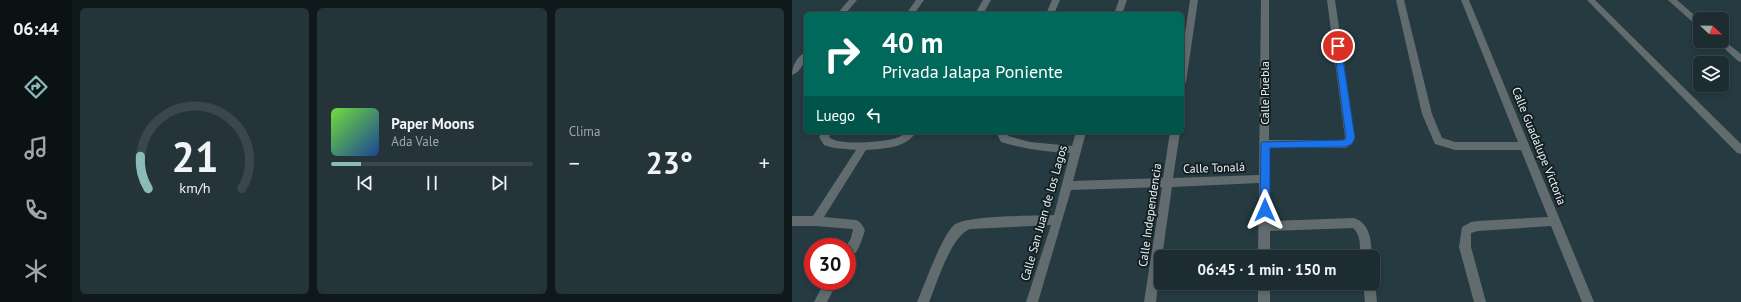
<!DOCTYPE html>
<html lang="es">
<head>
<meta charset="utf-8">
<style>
  :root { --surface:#1c2c31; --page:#253439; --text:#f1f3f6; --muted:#a0a7ab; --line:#3a484d; --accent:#8bbbb9 }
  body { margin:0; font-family:"PT Sans",sans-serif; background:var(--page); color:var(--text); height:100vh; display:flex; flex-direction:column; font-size:15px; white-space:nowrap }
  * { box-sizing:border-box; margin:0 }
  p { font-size:13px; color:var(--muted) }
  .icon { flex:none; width:22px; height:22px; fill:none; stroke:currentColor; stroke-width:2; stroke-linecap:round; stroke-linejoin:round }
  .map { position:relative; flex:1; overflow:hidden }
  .details { display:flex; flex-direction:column; gap:8px; padding:8px; background:#0f181b; width:720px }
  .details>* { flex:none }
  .guide { position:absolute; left:12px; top:12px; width:380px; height:122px; border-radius:6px; box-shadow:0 2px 6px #0003,0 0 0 1px var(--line); background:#00695c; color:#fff; overflow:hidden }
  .needle { width:26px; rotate:112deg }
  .controls { position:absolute; left:901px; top:12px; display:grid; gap:8px }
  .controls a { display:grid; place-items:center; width:36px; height:36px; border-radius:6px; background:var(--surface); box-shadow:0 2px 6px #0003,0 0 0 1px var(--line); font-size:20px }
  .speed { position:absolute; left:12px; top:238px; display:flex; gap:8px; font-size:20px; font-weight:700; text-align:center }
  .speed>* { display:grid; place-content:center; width:52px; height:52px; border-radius:50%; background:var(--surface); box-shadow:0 2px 6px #0003,0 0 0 1px var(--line); line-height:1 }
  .speed .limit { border:6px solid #d22; background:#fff; color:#111 }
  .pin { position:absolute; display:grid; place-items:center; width:34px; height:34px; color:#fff; margin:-17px; border:2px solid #fff; border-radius:50%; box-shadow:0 1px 4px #0007 }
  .me { position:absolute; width:44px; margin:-22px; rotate:0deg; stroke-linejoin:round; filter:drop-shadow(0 0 3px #0008) }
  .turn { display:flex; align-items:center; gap:14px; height:84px; padding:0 12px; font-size:18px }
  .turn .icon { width:52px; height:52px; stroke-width:2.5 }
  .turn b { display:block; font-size:28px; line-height:34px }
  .then { display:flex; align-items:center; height:38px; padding:0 12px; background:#0003; gap:8px; font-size:15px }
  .big { font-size:30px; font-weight:700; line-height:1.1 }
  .details .widget { flex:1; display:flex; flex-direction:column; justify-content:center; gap:6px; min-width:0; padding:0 14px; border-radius:6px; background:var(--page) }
  .details .dial { align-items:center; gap:0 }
  .dial svg { height:104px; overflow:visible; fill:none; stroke:var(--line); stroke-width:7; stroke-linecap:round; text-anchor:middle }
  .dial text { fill:var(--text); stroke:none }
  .song { display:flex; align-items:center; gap:12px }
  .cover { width:48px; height:48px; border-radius:6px; background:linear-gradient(135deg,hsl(100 70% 55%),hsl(220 70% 35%)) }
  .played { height:4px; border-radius:2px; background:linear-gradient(90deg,var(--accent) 15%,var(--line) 15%) }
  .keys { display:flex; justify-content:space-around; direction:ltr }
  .heat { display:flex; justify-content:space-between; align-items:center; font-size:22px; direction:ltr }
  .details .tiles { flex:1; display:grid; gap:8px; grid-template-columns:repeat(3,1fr) }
  .trip { position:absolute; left:362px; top:250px; width:226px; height:40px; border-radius:6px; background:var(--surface); box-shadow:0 2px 6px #0003,0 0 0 1px var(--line); font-weight:700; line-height:40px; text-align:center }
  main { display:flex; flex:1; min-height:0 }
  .tabs { display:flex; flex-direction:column; width:72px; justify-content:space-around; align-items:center; background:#0b1214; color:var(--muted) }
  .tabs .icon { width:28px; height:28px }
  .tabs .on { color:var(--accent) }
  .tabs b { font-size:18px; color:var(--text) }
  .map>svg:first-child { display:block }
</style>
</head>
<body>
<main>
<nav class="tabs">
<b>06:44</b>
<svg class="icon on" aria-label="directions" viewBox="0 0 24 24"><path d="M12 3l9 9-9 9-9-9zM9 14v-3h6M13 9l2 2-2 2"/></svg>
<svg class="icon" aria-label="music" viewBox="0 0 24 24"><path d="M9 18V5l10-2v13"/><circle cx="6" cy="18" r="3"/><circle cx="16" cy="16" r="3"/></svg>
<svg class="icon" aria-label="phone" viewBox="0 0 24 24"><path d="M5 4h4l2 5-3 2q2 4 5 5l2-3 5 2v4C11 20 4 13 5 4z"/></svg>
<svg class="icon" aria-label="climate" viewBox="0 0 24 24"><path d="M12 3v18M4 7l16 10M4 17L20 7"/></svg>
</nav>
<section class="details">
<div class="tiles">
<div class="widget dial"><svg viewBox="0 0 100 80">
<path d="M14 69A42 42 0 1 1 86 69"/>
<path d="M14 69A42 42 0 0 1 8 44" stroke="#8bbbb9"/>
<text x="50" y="56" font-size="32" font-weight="700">21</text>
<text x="50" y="72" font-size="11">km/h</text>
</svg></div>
<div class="widget">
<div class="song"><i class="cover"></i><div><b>Paper Moons</b><p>Ada Vale</p></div></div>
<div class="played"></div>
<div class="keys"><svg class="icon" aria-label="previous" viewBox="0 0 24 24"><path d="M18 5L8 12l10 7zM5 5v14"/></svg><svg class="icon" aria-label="pause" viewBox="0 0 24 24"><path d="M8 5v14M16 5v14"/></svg><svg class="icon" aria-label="next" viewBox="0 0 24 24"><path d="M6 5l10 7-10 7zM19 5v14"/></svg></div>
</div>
<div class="widget"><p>Clima</p>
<div class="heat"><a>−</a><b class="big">23°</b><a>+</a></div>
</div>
</div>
</section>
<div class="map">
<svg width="949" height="302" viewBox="0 0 949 302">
  <rect width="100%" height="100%" fill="#253b41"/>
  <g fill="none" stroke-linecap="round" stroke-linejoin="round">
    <!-- minor -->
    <path fill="#626c6f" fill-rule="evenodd" d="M57,0H65L53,14H45Z
      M124,0H132L122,14H114Z
      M191,0H199L191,14H183Z
      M260,0H268L262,14H254Z
      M327,0H335L330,14H322Z
      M398,0H406L394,82L390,85V53Z
      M469,0H477V140H551L553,138L535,0H543L563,138L559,145L553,148H477L478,221L562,218C579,224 579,241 580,257H568C568,247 569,235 561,228L478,231V257H466L467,183L380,187L370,257H369L364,302H352L370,187L279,190L246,302H234L259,225L178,229C159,236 145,283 137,302H125C133,284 149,237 162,225C174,215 243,216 262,215L278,153C254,152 232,149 209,142L204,132H214L216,136L238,142L280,146L284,132H294L281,181L371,178L378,132H388L381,178L467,175Z
      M604,0H612L640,114L650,138L663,142H726L669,0H677L802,302H790L759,226L686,231L679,233V247L694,302H682L667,247L670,227L679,222L686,221L756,217L729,150H663L643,144L630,114Z
      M795,0H803L949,144V154L945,153Z
      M876,0H885L908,20V27L905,26Z
      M930,39L949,54V62L946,61L924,41H930Z
      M14,52C14,61 9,72 0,75C0,66 5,56 14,52Z
      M30,132H40L37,137C45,146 89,142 101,139C112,136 111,132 124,132C115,148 91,149 74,150L32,217L64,220C69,222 70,225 73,230C70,240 65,257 55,260V247H54L59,238L61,229L24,226H0V216H21L64,150L42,148L32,145L27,137Z
      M581,279L583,283L585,302H573L571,283H581Z
      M33,281H46L35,302H22Z
      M466,283H478V302H466Z"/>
  </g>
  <!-- route -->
  <path fill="#1a73e8" stroke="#114b97" d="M543,44H546L549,46L563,138L560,144L552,147L478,148V210L476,213L473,214L469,213L468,210L469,144L470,142L552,140L554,138L542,46Z"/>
  <g text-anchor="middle" stroke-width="4" stroke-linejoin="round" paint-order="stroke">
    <!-- street labels -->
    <g font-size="12" fill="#e5f3f6" stroke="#162023">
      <text transform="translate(473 93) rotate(-90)" y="4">Calle Puebla</text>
      <text transform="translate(747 146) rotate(68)" y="4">Calle Guadalupe Victoria</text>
      <text transform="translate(422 168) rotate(-2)" y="4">Calle Tonalá</text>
      <text transform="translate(252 213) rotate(-74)" y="4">Calle San Juan de los Lagos</text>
      <text transform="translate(358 215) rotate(-82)" y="4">Calle Independencia</text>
    </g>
  </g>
</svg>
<div class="controls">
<a><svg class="needle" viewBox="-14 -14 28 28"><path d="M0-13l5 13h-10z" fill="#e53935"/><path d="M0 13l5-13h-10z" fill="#a0a7ab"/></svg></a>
<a><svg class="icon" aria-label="layers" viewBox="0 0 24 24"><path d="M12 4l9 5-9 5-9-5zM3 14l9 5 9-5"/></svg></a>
</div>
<div class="speed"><div class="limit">30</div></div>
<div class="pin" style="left:546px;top:46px;background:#d93025"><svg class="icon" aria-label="arrive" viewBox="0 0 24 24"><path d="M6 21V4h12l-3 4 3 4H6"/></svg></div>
<svg class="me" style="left:473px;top:210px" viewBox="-20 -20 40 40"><path d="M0-17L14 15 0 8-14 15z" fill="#1a73e8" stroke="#fff" stroke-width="4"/></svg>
<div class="trip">06:45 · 1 min · 150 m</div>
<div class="guide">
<div class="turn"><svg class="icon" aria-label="right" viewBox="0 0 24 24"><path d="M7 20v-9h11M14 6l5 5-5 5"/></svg><div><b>40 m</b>Privada Jalapa Poniente</div></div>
<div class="then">Luego<svg class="icon" aria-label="left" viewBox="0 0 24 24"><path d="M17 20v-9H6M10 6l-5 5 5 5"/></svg></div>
</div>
</div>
</main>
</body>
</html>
